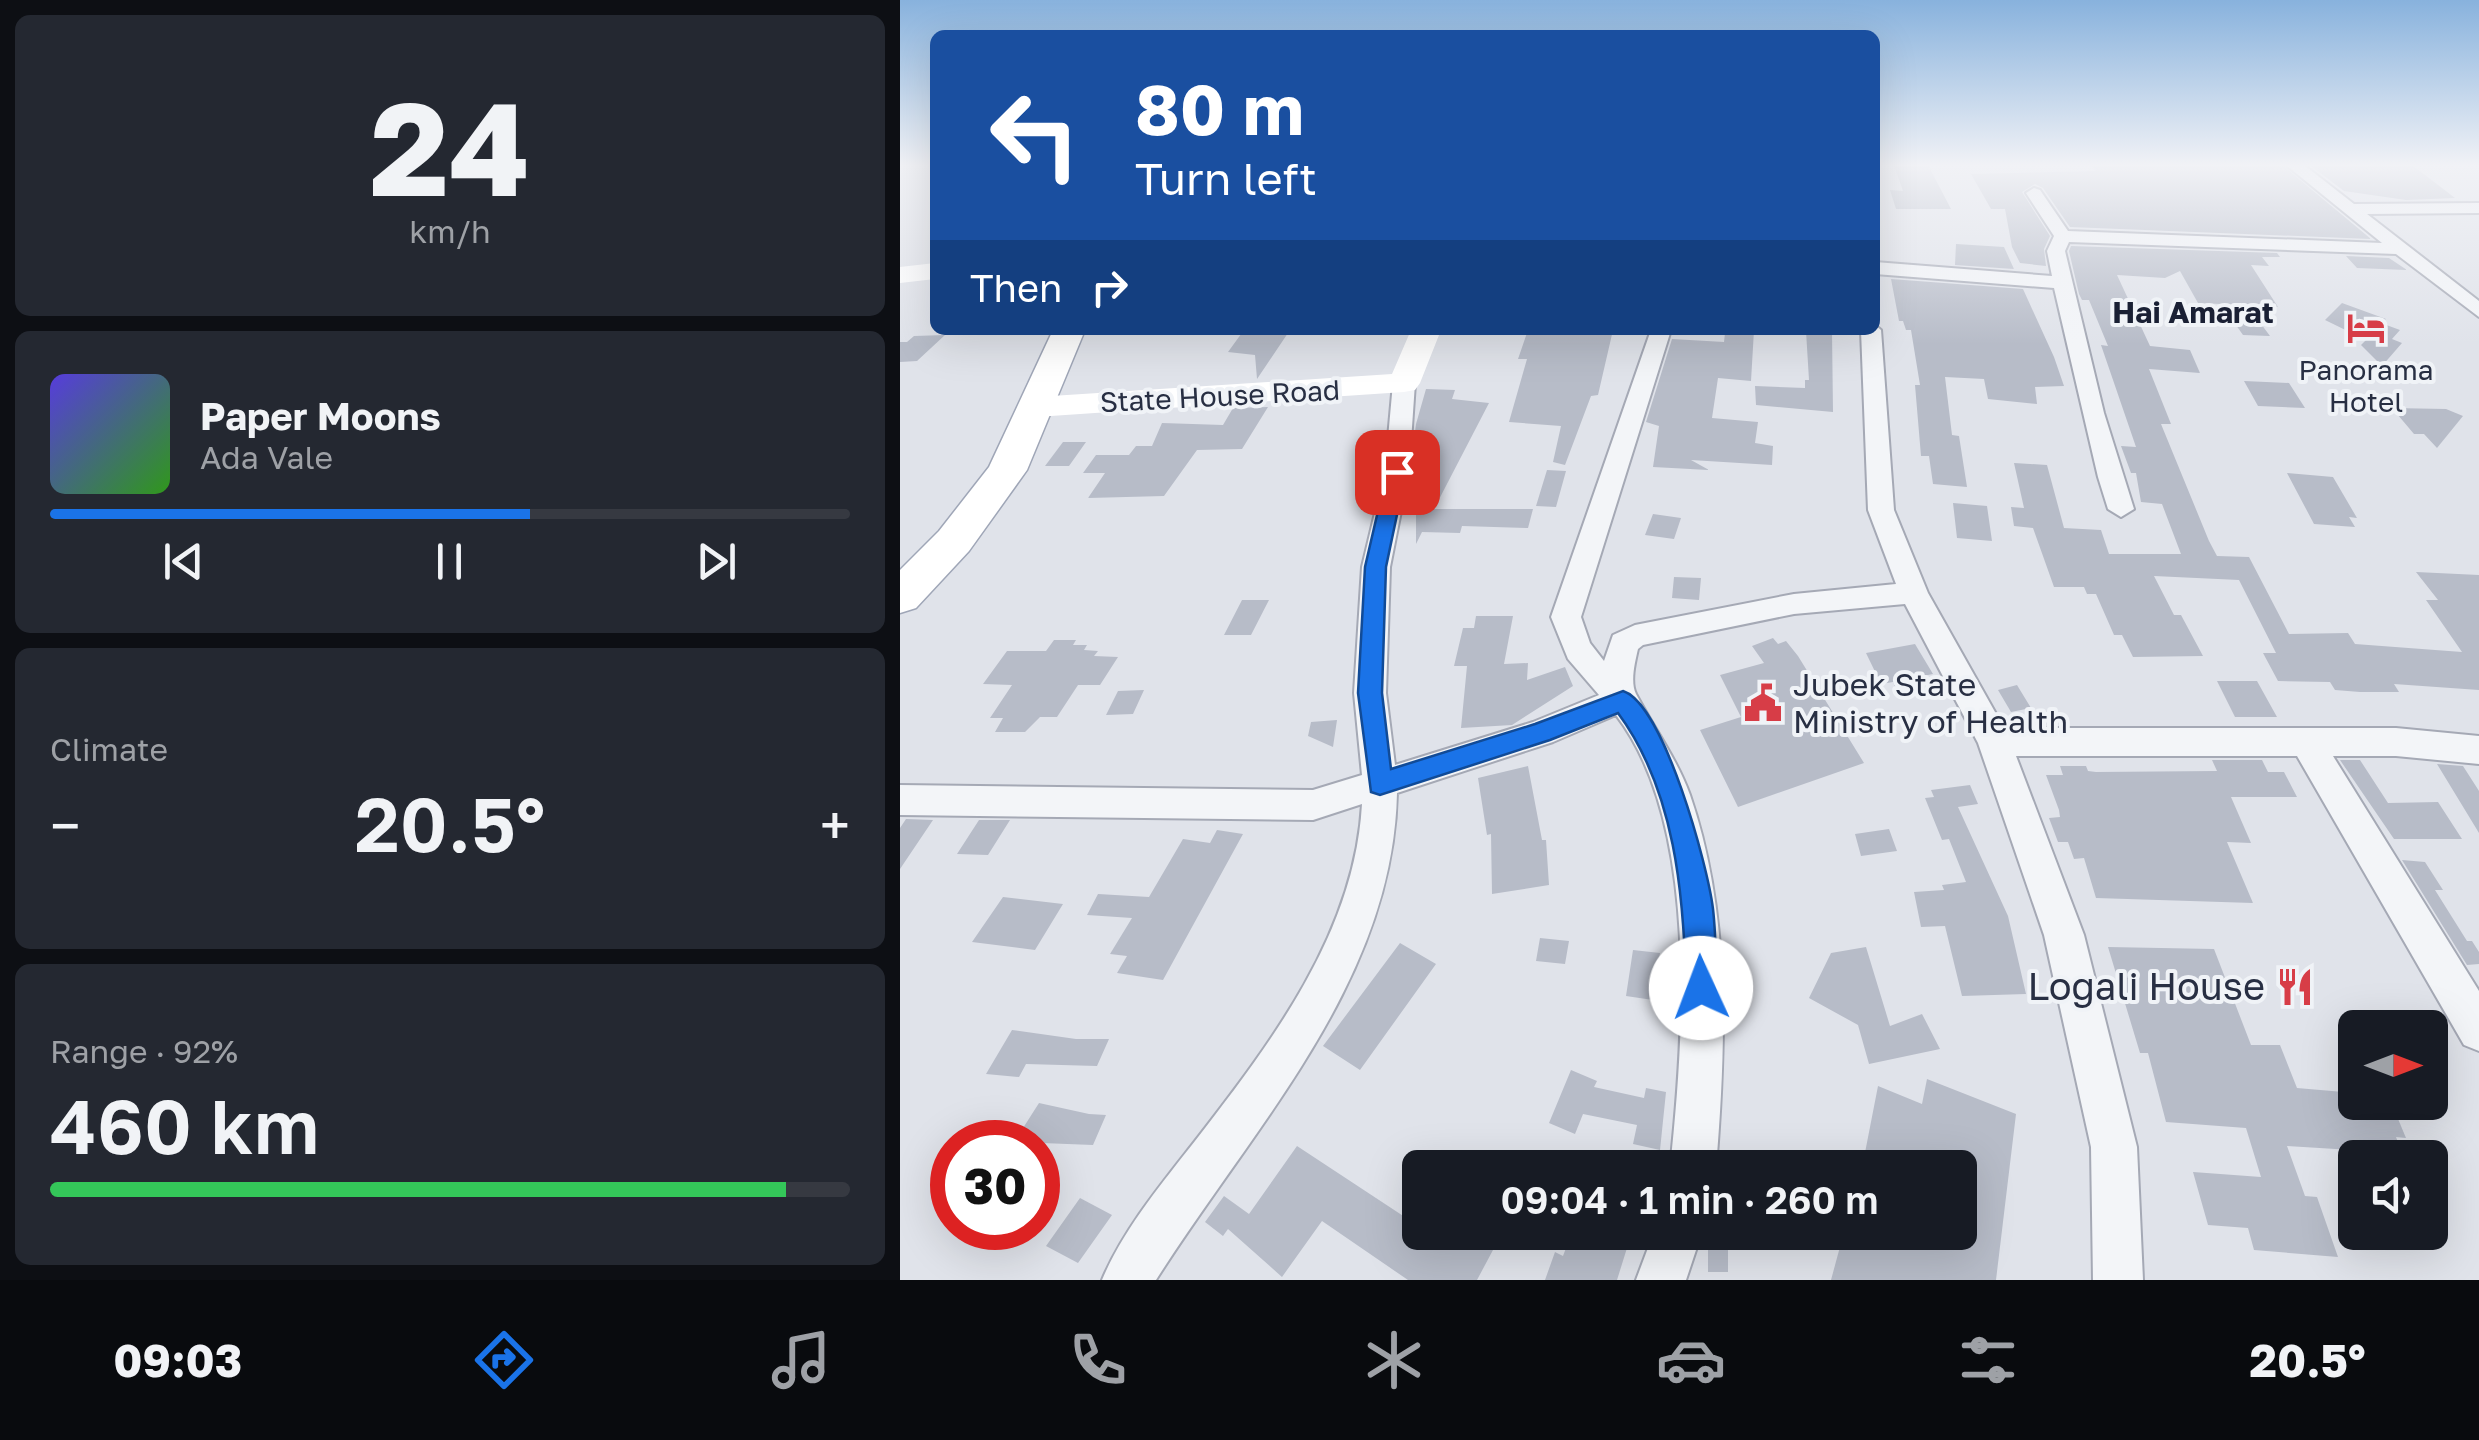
<!DOCTYPE html>
<html lang="en">
<head>
<meta charset="utf-8">
<style>
  :root { --surface:#171b24; --page:#242831; --text:#f1f3f6; --muted:#9ea1a6; --line:#363941; --accent:#1a73e8 }
  body { margin:0; font-family:"Golos Text",sans-serif; background:var(--page); color:var(--text); height:100vh; display:flex; flex-direction:column; font-size:38px; white-space:nowrap }
  * { box-sizing:border-box; margin:0 }
  p { font-size:32px; color:var(--muted) }
  .icon { flex:none; width:55px; height:55px; fill:none; stroke:currentColor; stroke-width:2; stroke-linecap:round; stroke-linejoin:round }
  .map { position:relative; flex:1; overflow:hidden }
  .details { display:flex; flex-direction:column; gap:15px; padding:15px; background:#0d0f14; width:900px }
  .details>* { flex:none }
  .guide { position:absolute; left:30px; top:30px; width:950px; height:305px; border-radius:15px; box-shadow:0 10px 40px #0002; background:#1a4fa0; color:#fff; overflow:hidden }
  .needle { width:65px; rotate:90deg }
  .controls { position:absolute; left:1438px; top:1010px; display:grid; gap:20px }
  .controls a { display:grid; place-items:center; width:110px; height:110px; border-radius:15px; background:var(--surface); box-shadow:0 10px 40px #0002; font-size:50px }
  .speed { position:absolute; left:30px; top:1120px; display:flex; gap:20px; font-size:50px; font-weight:700; text-align:center }
  .speed>* { display:grid; place-content:center; width:130px; height:130px; border-radius:50%; background:var(--surface); box-shadow:0 10px 40px #0002; line-height:1 }
  .speed .limit { border:15px solid #d22; background:#fff; color:#111 }
  .pin { position:absolute; display:grid; place-items:center; width:85px; height:85px; color:#fff; margin:-42px; border-radius:20px; box-shadow:0 5px 15px #0006 }
  .me { position:absolute; width:110px; margin:-55px; rotate:358deg; stroke-linejoin:round; filter:drop-shadow(0 0 8px #0008) }
  .turn { display:flex; align-items:center; gap:35px; height:210px; padding:0 40px; font-size:45px }
  .turn .icon { width:130px; height:130px; stroke-width:2.5 }
  .turn b { display:block; font-size:70px; line-height:85px }
  .then { display:flex; align-items:center; height:95px; padding:0 40px; background:#0003; gap:20px; font-size:38px }
  .big { font-size:75px; font-weight:600; line-height:1.1 }
  .details .tile { flex:1; display:flex; flex-direction:column; justify-content:center; gap:15px; min-width:0; padding:0 35px; border-radius:15px; background:var(--page) }
  .details .dial { align-items:center; gap:0 }
  .dial b { font-size:130px; line-height:1 }
  .song { display:flex; align-items:center; gap:30px }
  .cover { width:120px; height:120px; border-radius:15px; background:linear-gradient(135deg,hsl(250 70% 55%),hsl(110 70% 35%)) }
  .played { height:10px; border-radius:5px; background:linear-gradient(90deg,var(--accent) 60%,var(--line) 60%) }
  .keys { display:flex; justify-content:space-around; direction:ltr }
  .heat { display:flex; justify-content:space-between; align-items:center; font-size:55px; direction:ltr }
  .charge { height:15px; border-radius:8px; background:linear-gradient(90deg,#34c759 92%,var(--line) 0) }
  .trip { position:absolute; left:502px; top:1150px; width:575px; height:100px; border-radius:15px; background:var(--surface); box-shadow:0 10px 40px #0002; font-weight:600; line-height:100px; text-align:center }
  .tab-bar { display:flex; height:160px; justify-content:space-around; align-items:center; background:#090b0e; color:var(--muted) }
  .tab-bar .icon { width:70px; height:70px }
  .tab-bar .current { color:var(--accent) }
  .tab-bar b { font-size:45px; color:var(--text) }
  main { display:flex; flex:1; min-height:0 }
  .map>svg:first-child { display:block }
</style>
</head>
<body>
<main>
<section class="details">
<div class="tile dial"><b>24</b><p>km/h</p></div>
<div class="tile">
<div class="song"><i class="cover"></i><div><b>Paper Moons</b><p>Ada Vale</p></div></div>
<div class="played"></div>
<div class="keys"><svg class="icon" aria-label="previous" viewBox="0 0 24 24"><path d="M18 5L8 12l10 7zM5 5v14"/></svg><svg class="icon" aria-label="pause" viewBox="0 0 24 24"><path d="M8 5v14M16 5v14"/></svg><svg class="icon" aria-label="next" viewBox="0 0 24 24"><path d="M6 5l10 7-10 7zM19 5v14"/></svg></div>
</div>
<div class="tile"><p>Climate</p>
<div class="heat"><a>−</a><b class="big">20.5°</b><a>+</a></div>
</div>
<div class="tile"><p>Range · 92%</p><b class="big">460 km</b><div class="charge"></div></div>
</section>
<div class="map">
<svg width="1579" height="1280" viewBox="0 0 1579 1280">
  <rect width="100%" height="100%" fill="#e0e3ea"/>
  <!-- building -->
  <path fill="#b7bcc8" d="M994,165H1028L1051,209H996L990,190L1003,191Z
    M1190,165H1382L1471,239L1170,227L1143,188L1135,184L1122,192L1150,236L1144,249L1146,266L1120,263L1112,247L1105,209H1091L1071,174L1196,171Z
    M1410,165H1512L1555,198L1506,200L1444,191Z
    M1056,244L1104,247L1114,269L1055,265Z
    M1171,246L1377,253L1380,257H1362L1369,266L1351,265L1378,307L1347,305L1370,336L1343,335L1321,304L1298,303L1280,271L1265,278L1217,275L1250,346L1290,350L1300,373L1249,369L1271,424H1261L1309,541L1317,556L1349,557L1389,634L1448,633L1455,644L1562,652L1526,600H1538L1516,572L1579,575V690L1494,684L1499,692H1460L1435,690L1430,682L1378,681L1363,653H1376L1339,580L1254,576L1274,615H1281L1303,656L1233,657L1222,635H1214L1196,594H1187L1184,587H1154L1133,528L1114,526L1111,507L1124,508L1114,463L1147,465L1164,528L1201,530L1209,554H1281L1262,504L1241,502L1236,473H1231L1221,446L1236,447L1201,345L1208,346L1189,300H1182L1179,294L1169,251Z
    M1446,256L1489,258L1507,270L1457,268Z
    M991,279L1123,289L1154,357L1164,386L1135,387L1137,404L1088,399L1084,379L1045,377L1052,435L1059,436L1067,487L1033,484L1029,456H1021L1015,385H1020L1011,330H1006L1003,321H999Z
    M1442,303L1486,319L1481,323L1500,330L1492,339L1502,343L1482,366L1461,345L1466,340L1425,320Z
    M344,330H390L357,379L355,355L328,352Z
    M628,330H713L698,395L691,396L665,465L653,462L661,426L609,422L627,359H618Z
    M834,330H854L851,381L818,378L812,418L858,422L855,443L873,446L872,465L791,460L809,470L753,467L759,426L746,422L772,339L824,342L825,333Z
    M906,331L932,332L933,412L856,405L855,386L905,388V380H909Z
    M45,335L17,361L0,362V342H7L14,336Z
    M1344,381L1389,383L1405,408L1358,406Z
    M526,389L555,390L552,399L589,403L534,509H633L628,528L562,526L560,533L522,532L516,544V506H506L516,424Z
    M368,407L342,449L297,450L264,496L188,498L205,473H183L196,455H229L236,446H252L262,423L323,425L333,408Z
    M1492,408L1546,409L1563,416L1537,448L1524,434H1514Z
    M163,442H186L169,466H145Z
    M647,470L666,471L656,507L636,506Z
    M1387,473L1433,477L1457,518L1449,517L1455,527L1414,524Z
    M1053,503L1087,506L1092,541L1057,538Z
    M753,514L781,518L774,539L745,535Z
    M774,577L801,578L799,600L772,598Z
    M342,600H369L351,635H324Z
    M576,616H613L604,664L628,663L627,680L665,667L673,686L612,725L561,728L567,666H554L563,628H574Z
    M873,638L878,644L886,641L898,656L964,763L838,807L800,730L841,717L820,675L864,663L852,646Z
    M154,640H176L173,645H187L184,650L198,651L194,656L218,657L200,685H178L157,717H140L125,732H95L103,718H90L112,685L83,684L107,651H146Z
    M1015,644L1033,674L1018,677L1022,685L996,690L993,682L981,684L966,653Z
    M1317,681H1357L1377,717H1335Z
    M1117,685L1131,708L1111,712L1098,690Z
    M244,690L233,714L206,715L218,691Z
    M437,720L433,747L408,736L411,722Z
    M1312,760H1362L1368,772H1384L1397,797H1331L1351,843L1327,842L1353,903L1196,898L1184,858L1174,859L1168,842H1158L1149,818L1160,817L1159,810L1146,775H1163L1160,766H1186L1188,771L1196,772L1317,771Z
    M1440,760H1460L1488,803L1538,802L1562,839H1494Z
    M1537,764L1563,766L1579,791V833Z
    M628,766L642,840H646L649,885L592,894L591,834L587,835L578,778Z
    M1070,785L1078,804L1058,807L1108,916L1126,994L1062,996L1045,926L1021,927L1014,892L1044,890L1042,885L1066,882L1049,839L1042,840L1025,798L1034,797L1031,790Z
    M6,819L33,820L0,869V828Z
    M79,820H110L88,855L57,854Z
    M989,829L997,851L961,856L955,834Z
    M317,830L343,834L263,980L217,973L227,956L210,954L232,918L187,915L198,894L249,897L283,839L310,843Z
    M1502,860L1525,862L1543,890H1535L1567,941H1572L1579,952V964L1567,965Z
    M103,897L163,904L135,950L72,942Z
    M640,938L669,941L665,964L636,961Z
    M500,943L536,964L460,1070L423,1046Z
    M966,947L990,1026L1022,1014L1040,1049L969,1064L958,1025L909,998L931,953Z
    M1208,947L1314,949L1351,1045H1380L1397,1088L1455,1093V1102H1491L1506,1138L1496,1137L1504,1158H1471L1468,1151L1387,1146L1405,1196L1417,1197L1438,1257L1354,1250L1348,1228L1308,1225L1293,1172L1361,1177L1346,1128L1266,1122L1248,1053H1240Z
    M733,950L760,953L753,1000L726,996Z
    M112,1030L176,1039H209L197,1066L126,1064L119,1077L86,1074Z
    M671,1070L697,1081L694,1087L744,1098L746,1088L766,1092L760,1150L733,1144L737,1125L683,1114L675,1134L649,1123Z
    M1027,1079L1116,1114L1096,1280H931L944,1232H1060V1168H962L978,1086L1022,1104Z
    M139,1103L189,1114L206,1115L193,1145L114,1142Z
    M397,1146L520,1227V1232H567L593,1250L577,1280H508L422,1221L382,1277L328,1229L323,1236L305,1222L324,1196L349,1214Z
    M180,1198L212,1215L178,1263L146,1246Z
    M672,1232H732L717,1280H645L655,1252L663,1256Z
    M808,1232H828V1272H808Z"/>
  <g fill="none" stroke-linecap="round" stroke-linejoin="round">
    <!-- minor casing -->
    <g stroke="#a5a9b5" stroke-width="4">
      <path id="minor" d="M1386,165H1404L1454,204L1579,203V213L1467,214L1579,301V317L1496,254L1169,242L1165,251L1204,413L1234,509L1221,517L1208,509L1198,477L1154,288L975,274V262L1152,276L1147,251L1154,236L1126,193L1134,188L1140,190L1168,231L1482,243Z
        M975,325L981,330L994,510L1028,593L1104,728H1496L1579,736V764L1496,756H1433L1579,991V1051L1564,1045L1397,756H1116L1184,935L1237,1147L1243,1280H1193L1191,1147L1144,935L1078,743L1005,604L894,614L743,645L738,649C735,662 730,682 736,694C754,728 777,759 790,795C831,914 826,1045 816,1168H770C784,1038 800,824 716,715L653,742L497,793C493,983 352,1128 256,1280H202C223,1230 262,1183 295,1141C371,1043 455,933 462,804L413,820L0,815V785L413,790L462,775L454,693L462,567L485,471L493,383L504,376L515,383L509,471L490,567L486,693L495,765L633,722L699,695L668,659L651,617L751,330H771L681,617L690,643L704,661L713,635L735,625L894,594L996,584L968,510L961,330H975Z
        M754,1232H802L786,1280H736Z"/>
    </g>
    <!-- primary casing -->
    <g stroke="#9fa6b7" stroke-width="3">
      <path id="primary" d="M153,330H185L127,470L69,551L16,608L0,613V570L39,531L89,467Z"/>
    </g>
    <!-- minor -->
    <use href="#minor" fill="#f3f5f8" fill-rule="evenodd"/>
    <!-- secondary -->
    <path fill="#fff" fill-rule="evenodd" d="M35,263V279L0,283V267Z
      M511,330H541L520,383L515,390L504,392L136,417L125,414L120,407L125,400L136,397L492,374Z"/>
    <!-- primary -->
    <use href="#primary" fill="#fff" fill-rule="evenodd"/>
  </g>
  <!-- sky -->
  <linearGradient id="sky" x2="0" y2="1"><stop stop-color="#88b2dd"/><stop offset="0.48" stop-color="#f1f2f6"/><stop offset="1" stop-color="#f1f2f6" stop-opacity="0"/></linearGradient>
  <rect width="1579" height="344" fill="url(#sky)"/>
  <!-- route -->
  <path fill="#1a73e8" stroke="#114b97" stroke-width="2.5" d="M497,466L506,472L486,567L482,693L491,769L635,724L723,691C764,704 808,867 813,909C816,935 816,962 817,988L812,998L801,1003L790,998L786,988C784,895 775,790 718,713L650,740L480,795L471,792L458,693L465,567L487,472Z"/>
  <!-- icons -->
  <defs>
    <g id="hotel-bare" transform="scale(3)"><path d="M-6-4.5h1.5V1H6V5H4.5V3h-9V5H-6ZM-4 0a1.8 1.8 0 1 1 3.6 0ZM.5 0V-2.5h3Q6-2.5 6 0Z" fill="#d73d47" stroke="#f0f3f7" stroke-width="2.5" paint-order="stroke"/></g>
    <g id="civic-bare" transform="scale(3)"><path d="M-.6-6.5H3V-4.5H.6V-3L4-1V1h2V6H-6V1h2V-1L-.6-3ZM-1.2 2.5V6h2.4V2.5Z" fill="#d73d47" stroke="#f0f3f7" stroke-width="2.5" paint-order="stroke"/></g>
    <g id="restaurant-bare" transform="scale(3)"><path d="M-5-6h1v4h1v-4h1v4h1v-4h1v5L-1.5 .5V6h-2V.5L-5-1ZM5-6V6H3V1.5H1.5Q1.5-4 5-6Z" fill="#d73d47" stroke="#f0f3f7" stroke-width="2.5" paint-order="stroke"/></g>
  </defs>
  <g fill-rule="evenodd">
    <use href="#hotel-bare" x="1466" y="328"/>
    <use href="#civic-bare" x="863" y="703"/>
    <use href="#restaurant-bare" x="1395" y="987"/>
  </g>
  <g text-anchor="middle" stroke-width="8" stroke-linejoin="round" paint-order="stroke">
    <!-- far-poi labels -->
    <g font-size="28" fill="#282f43" stroke="#f0f3f7">
      <text x="1466" y="380">Panorama<tspan x="1466" dy="32">Hotel</tspan></text>
    </g>
    <!-- far-street labels -->
    <g font-size="28" fill="#282f43" stroke="#f0f3f7">
      <text transform="translate(320 396) rotate(-3)" y="10">State House Road</text>
    </g>
    <!-- far-neighbourhood labels -->
    <g font-size="30" font-weight="bold" fill="#1a2034" stroke="#f0f3f7">
      <text x="1293" y="323">Hai Amarat</text>
    </g>
    <!-- poi labels -->
    <g font-size="32" fill="#282f43" stroke="#f0f3f7" text-anchor="start">
      <text x="893" y="696">Jubek State<tspan x="893" dy="37">Ministry of Health</tspan></text>
    </g>
    <!-- near-poi labels -->
    <g font-size="38" fill="#282f43" stroke="#f0f3f7" text-anchor="end">
      <text x="1365" y="1000">Logali House</text>
    </g>
  </g>
</svg>
<div class="controls">
<a><svg class="needle" viewBox="-14 -14 28 28"><path d="M0-13l5 13h-10z" fill="#e53935"/><path d="M0 13l5-13h-10z" fill="#9ea1a6"/></svg></a>
<a><svg class="icon" aria-label="sound" viewBox="0 0 24 24"><path d="M4 9h4l5-4v14l-5-4H4zM17 9q2 3 0 6"/></svg></a>
</div>
<div class="speed"><div class="limit">30</div></div>
<div class="pin" style="left:497px;top:472px;background:#d93025"><svg class="icon" aria-label="arrive" viewBox="0 0 24 24"><path d="M6 21V4h12l-3 4 3 4H6"/></svg></div>
<svg class="me" style="left:801px;top:988px" viewBox="-20 -20 40 40"><circle r="19" fill="#fff"/><path d="M0-13L10 11 0 6-10 11z" fill="#1a73e8"/></svg>
<div class="trip">09:04 · 1 min · 260 m</div>
<div class="guide">
<div class="turn"><svg class="icon" aria-label="left" viewBox="0 0 24 24"><path d="M17 20v-9H6M10 6l-5 5 5 5"/></svg><div><b>80 m</b>Turn left</div></div>
<div class="then">Then<svg class="icon" aria-label="right" viewBox="0 0 24 24"><path d="M7 20v-9h11M14 6l5 5-5 5"/></svg></div>
</div>
</div>
</main>
<nav class="tab-bar">
<b>09:03</b>
<svg class="icon current" aria-label="directions" viewBox="0 0 24 24"><path d="M12 3l9 9-9 9-9-9zM9 14v-3h6M13 9l2 2-2 2"/></svg>
<svg class="icon" aria-label="music" viewBox="0 0 24 24"><path d="M9 18V5l10-2v13"/><circle cx="6" cy="18" r="3"/><circle cx="16" cy="16" r="3"/></svg>
<svg class="icon" aria-label="phone" viewBox="0 0 24 24"><path d="M5 4h4l2 5-3 2q2 4 5 5l2-3 5 2v4C11 20 4 13 5 4z"/></svg>
<svg class="icon" aria-label="climate" viewBox="0 0 24 24"><path d="M12 3v18M4 7l16 10M4 17L20 7"/></svg>
<svg class="icon" aria-label="car" viewBox="0 0 24 24"><path d="M5 17H2v-5l4-1 3-4h7l3 4 3 1v5h-3M9 17h6M6 11h13"/><circle cx="7" cy="17" r="2"/><circle cx="17" cy="17" r="2"/></svg>
<svg class="icon" aria-label="filters" viewBox="0 0 24 24"><path d="M4 7h16M4 17h16"/><circle cx="9" cy="7" r="2"/><circle cx="15" cy="17" r="2"/></svg>
<b>20.5°</b>
</nav>
</body>
</html>
